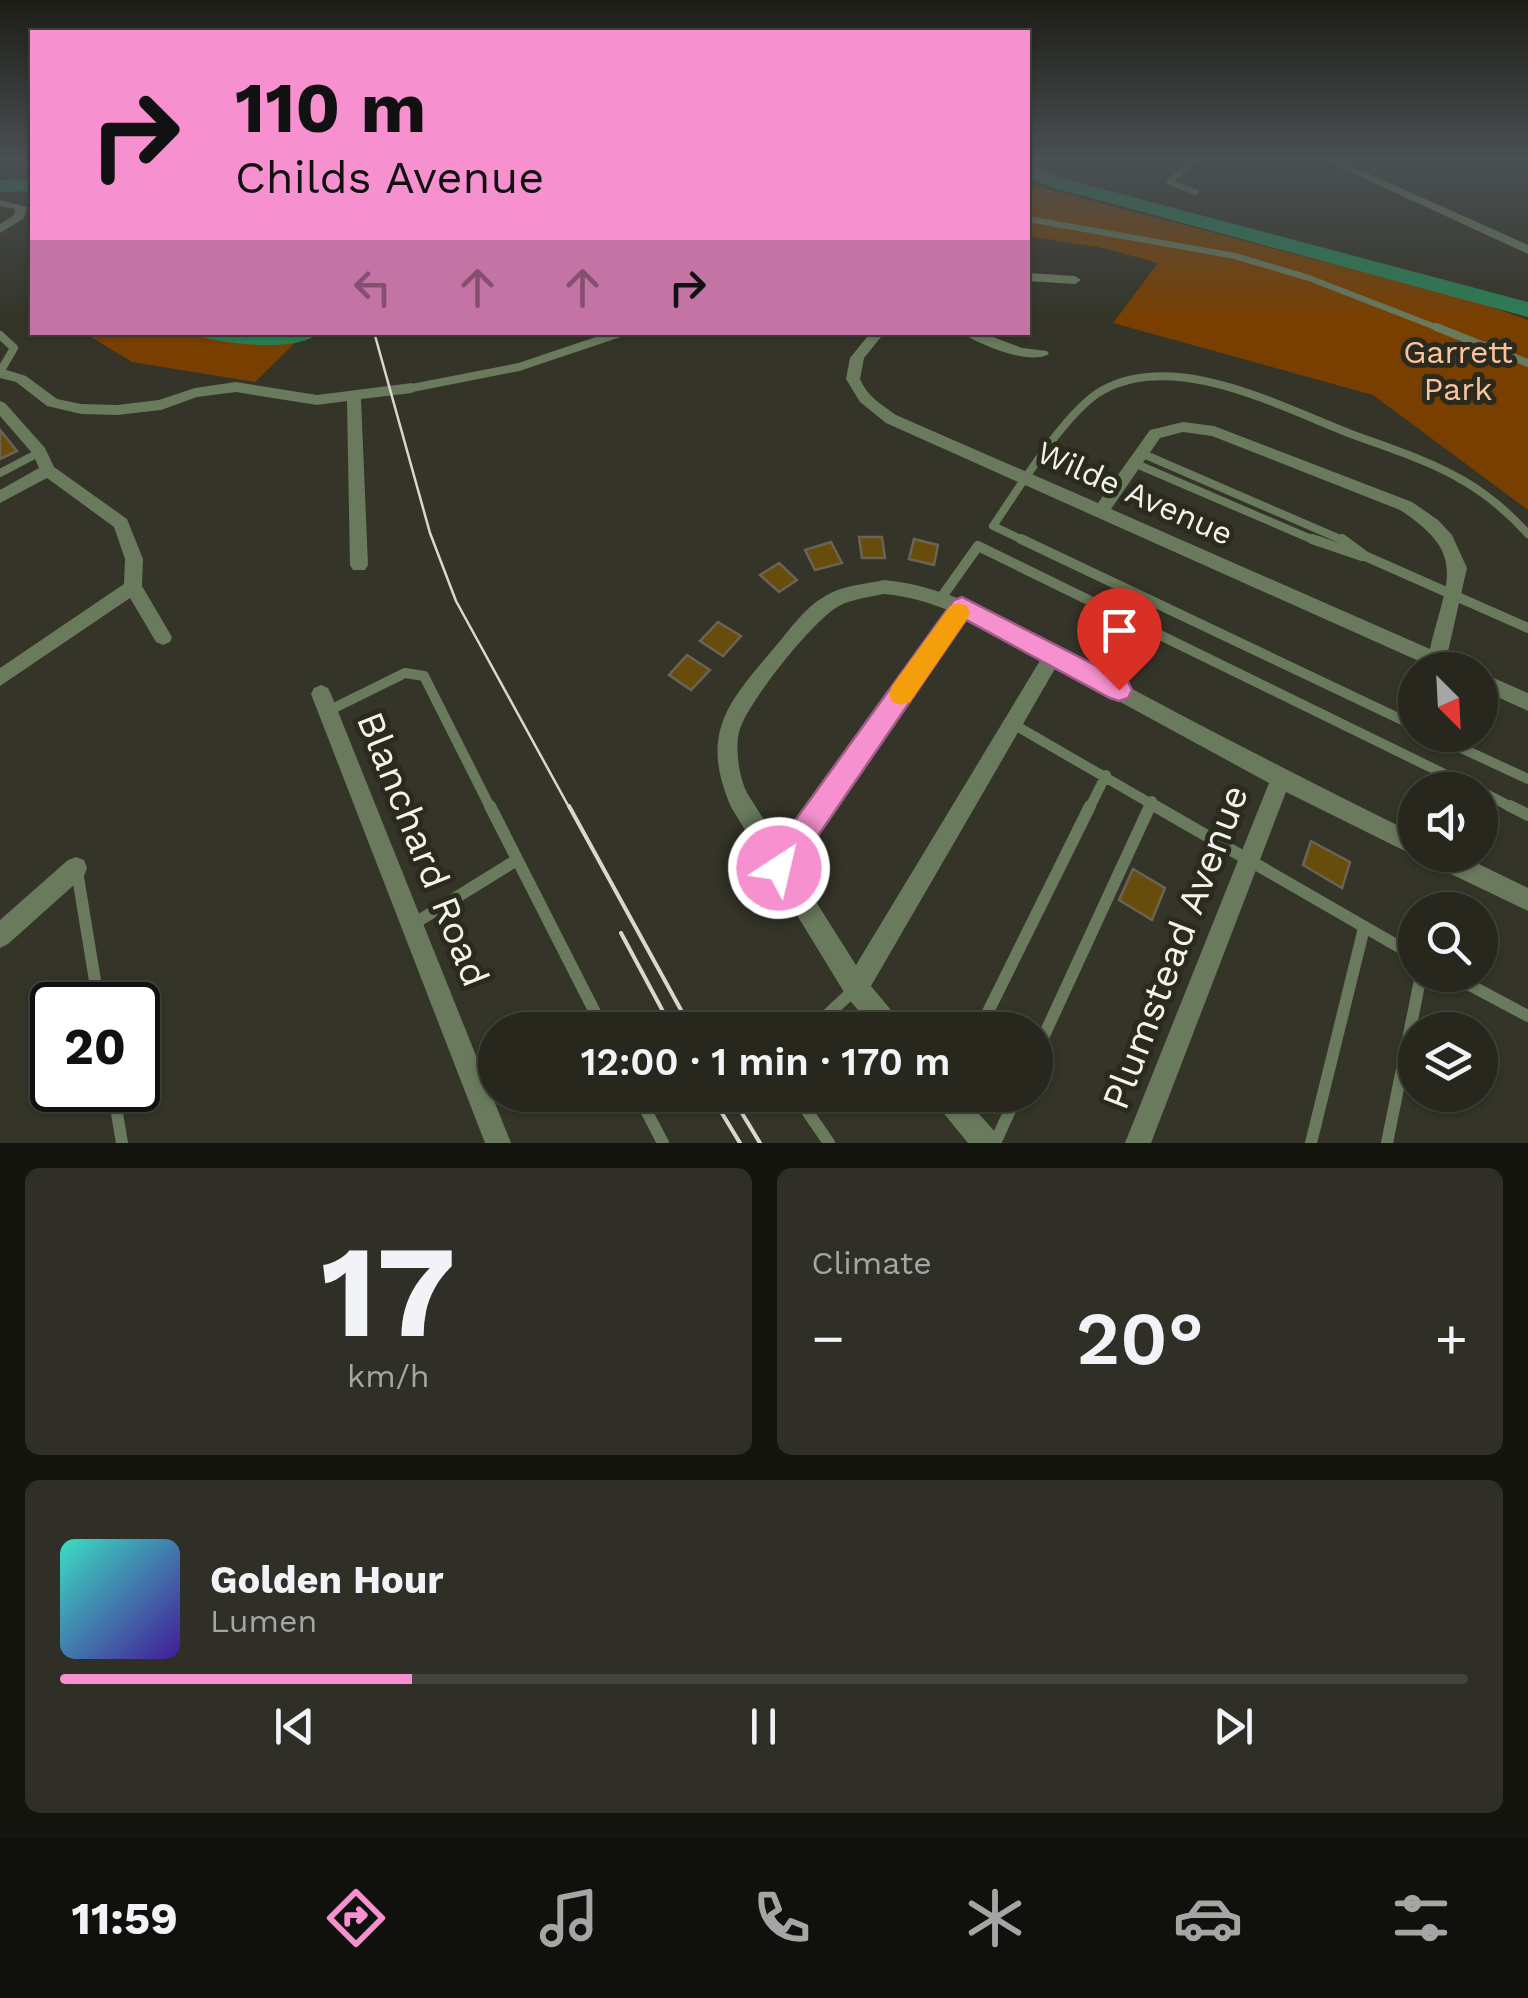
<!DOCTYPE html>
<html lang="en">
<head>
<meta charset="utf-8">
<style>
  :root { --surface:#27271e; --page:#2f2f27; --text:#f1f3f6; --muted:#a4a5a4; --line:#43443c; --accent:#f690cf }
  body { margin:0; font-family:"Work Sans",sans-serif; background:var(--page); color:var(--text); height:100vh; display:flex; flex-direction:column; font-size:38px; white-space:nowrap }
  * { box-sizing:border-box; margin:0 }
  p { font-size:32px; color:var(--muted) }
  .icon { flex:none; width:55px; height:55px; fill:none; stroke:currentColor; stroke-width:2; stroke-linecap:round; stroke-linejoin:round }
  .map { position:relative; height:1143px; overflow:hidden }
  .sheet { display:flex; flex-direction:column; gap:25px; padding:25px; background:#151510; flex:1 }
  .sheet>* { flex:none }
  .hud { position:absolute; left:30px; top:30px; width:1000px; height:305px; border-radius:0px; box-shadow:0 2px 8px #0004,0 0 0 2px var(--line); background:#f690cf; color:#111; overflow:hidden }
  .needle { width:65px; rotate:156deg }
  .fabs { position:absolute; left:1398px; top:652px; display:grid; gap:20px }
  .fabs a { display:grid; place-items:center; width:100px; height:100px; border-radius:50%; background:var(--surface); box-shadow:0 2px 8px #0004,0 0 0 2px var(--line); font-size:50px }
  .speed { position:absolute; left:30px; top:982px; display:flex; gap:20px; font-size:50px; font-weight:700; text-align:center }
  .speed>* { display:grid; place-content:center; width:130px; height:130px; border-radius:50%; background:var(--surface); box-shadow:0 2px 8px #0004,0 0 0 2px var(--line); line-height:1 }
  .speed .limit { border:5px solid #111; border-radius:15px; background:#fff; color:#111 }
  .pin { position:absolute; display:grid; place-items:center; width:85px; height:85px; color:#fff; margin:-102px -42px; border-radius:50% 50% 50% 0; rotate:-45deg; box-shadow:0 0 10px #0007 }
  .pin .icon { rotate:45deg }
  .me { position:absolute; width:110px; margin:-55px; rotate:35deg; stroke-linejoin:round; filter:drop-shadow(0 0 8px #0008) }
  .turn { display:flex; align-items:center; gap:35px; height:210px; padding:0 40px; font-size:45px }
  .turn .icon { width:130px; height:130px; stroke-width:2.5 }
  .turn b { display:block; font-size:70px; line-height:85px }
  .lanes { display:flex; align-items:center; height:95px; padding:0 40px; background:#0003; justify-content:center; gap:50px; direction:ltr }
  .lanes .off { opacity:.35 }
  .big { font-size:75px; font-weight:600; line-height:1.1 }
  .sheet .widget { flex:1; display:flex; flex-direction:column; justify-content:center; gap:15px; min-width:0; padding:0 35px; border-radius:15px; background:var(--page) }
  .sheet .dial { align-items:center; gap:0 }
  .dial b { font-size:130px; line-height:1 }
  .song { display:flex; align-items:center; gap:30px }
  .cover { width:120px; height:120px; border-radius:15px; background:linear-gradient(135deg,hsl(170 70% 55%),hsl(260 70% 35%)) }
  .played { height:10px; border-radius:5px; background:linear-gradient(90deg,var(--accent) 25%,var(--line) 25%) }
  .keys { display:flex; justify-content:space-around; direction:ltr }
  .heat { display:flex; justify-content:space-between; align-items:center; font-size:55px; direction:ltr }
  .sheet .tiles { flex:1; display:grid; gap:25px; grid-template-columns:1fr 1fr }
  .widget:last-child { grid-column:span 2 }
  .trip { position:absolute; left:478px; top:1012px; width:575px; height:100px; border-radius:50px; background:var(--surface); box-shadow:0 2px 8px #0004,0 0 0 2px var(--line); font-weight:600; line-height:100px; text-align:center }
  .tab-bar { display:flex; height:160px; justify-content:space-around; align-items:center; background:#10100c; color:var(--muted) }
  .tab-bar .icon { width:70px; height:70px }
  .tab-bar .active { color:var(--accent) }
  .tab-bar b { font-size:45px; color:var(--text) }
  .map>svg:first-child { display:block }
</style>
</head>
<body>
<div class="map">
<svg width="1528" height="1143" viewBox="0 0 1528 1143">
  <rect width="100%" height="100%" fill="#343428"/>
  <!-- green -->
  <path fill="#793f00" d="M1028,184L1477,302L1528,320V510L1373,395L1113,323L1158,263L1103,248L1028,236Z
    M84,333L283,332L305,333L255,382L132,362Z"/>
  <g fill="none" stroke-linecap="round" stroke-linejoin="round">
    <!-- river -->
    <path fill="#2b7e54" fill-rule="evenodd" d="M1028,164L1065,179L1528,302V317L1051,187L1028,177Z
      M32,179V191L0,192V180Z
      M198,332H320C299,353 229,344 201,337Z"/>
  </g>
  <!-- building -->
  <path fill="#674c0c" stroke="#6a6457" stroke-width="2.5" d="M0,430L17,451L0,459Z
    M859,537H882L885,558H862Z
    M914,539L938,545L934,565L909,559Z
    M831,542L842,563L815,570L805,550Z
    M779,563L797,580L779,592L760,575Z
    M718,622L741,636L723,656L700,641Z
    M687,655L710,670L691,690L669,675Z
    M1311,841L1350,862L1342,888L1303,865Z
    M1133,869L1165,888L1152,920L1119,900Z"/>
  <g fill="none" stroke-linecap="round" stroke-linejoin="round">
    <!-- lane-far3 -->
    <path stroke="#697a5d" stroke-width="6" d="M1195,160L1169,182L1196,192
      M1028,219L1235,256L1309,278L1443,330"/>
    <!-- lane-far2 -->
    <path stroke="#697a5d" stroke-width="8" d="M1436,327L1528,363
      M0,335L14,348L0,372
      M412,388L519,367L623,332
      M1141,453L1347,542
      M1134,463L1318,542
      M0,473L40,452
      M1027,542L993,526C1018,490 1066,410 1103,390C1176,350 1281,407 1351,434C1389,448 1428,460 1464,481C1488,495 1509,513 1528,534"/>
    <!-- lane-far1 -->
    <path stroke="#697a5d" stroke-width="10" d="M1021,539L1415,726
      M1312,539L1362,556
      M1342,539L1365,556L1528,628
      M941,598L978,546L1477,790
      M328,711L405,673L424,676L491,809
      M1013,724L1160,809
      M1433,735L1528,779
      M1480,791L1515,809
      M821,809L963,607
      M1089,809L1106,775
      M1148,809L1152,801"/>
    <!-- lane -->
    <path stroke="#697a5d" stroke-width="12" d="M490,806L604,1030
      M1155,806L1415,956
      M1510,806L1528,815
      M783,862L822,806
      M77,871L99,1005
      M415,923L515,861
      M1451,975L1528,1016
      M811,1030L853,991
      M979,1030L1090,806
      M1035,1055L1150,806
      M113,1090L122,1143
      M638,1095L663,1143
      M796,1095L829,1143
      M995,1143L1017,1095
      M1311,1143L1364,928
      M1387,1143L1421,975"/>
    <!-- street -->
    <path fill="#697a5d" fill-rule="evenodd" d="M1324,160H1338L1528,245V254Z
      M0,200L27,207L24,218L0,233V224L14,215L15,209L0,206Z
      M1028,273L1075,276L1081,280L1075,284L1028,281Z
      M871,332H885L864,358L860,379C867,396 882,405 896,415L1098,503L1150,430L1183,422L1214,426L1412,502L1438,520L1452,535L1467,568L1447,656L1466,664L1469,670H1439L886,423L860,402L846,379L850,358ZM1183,432L1212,436L1400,510C1469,555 1446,580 1430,649L1111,509L1160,438Z
      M960,332H980L1022,348L1047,351L1049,354C1030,366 978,344 960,332Z
      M0,368L26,376L57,399L81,404L117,405L159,400L195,388L236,382L317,395L412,383L419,388L412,393L361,399L368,565L365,570H353L350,565L347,401L317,405L236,392L197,397L161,410L117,415L81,414L47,406L16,382L0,378Z
      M0,401L5,403L45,448L54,467L127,519L143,559L142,586L172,637L170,642L163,645L156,642L130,598L0,686V668L124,584L125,559L114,527L47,478L0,503V490L39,468L33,454L0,416Z
      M884,580C965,587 1050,645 1121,683C1218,735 1316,785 1415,834V856L1286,792L1151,1143H1125L1269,783L1056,667L871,986L900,1021L904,1030H875L847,997L731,807C699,733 728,702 775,647C792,627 807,604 831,593C846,585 867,584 884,580ZM884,594C942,599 991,631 1041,659L856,965L747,793C739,776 735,750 739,732C746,704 814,619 839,606C852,599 870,597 884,594Z
      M1480,672L1528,693V711L1480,689Z
      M321,685L328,688L331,694L511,1143H485L311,694L314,688Z
      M1425,855H1460L1528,888V911L1428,863Z
      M76,857L84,860L87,868L84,876L8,944L0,948V920L68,860Z
      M932,1095H962L996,1133L999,1143H968L936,1104Z"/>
    <!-- tram-far1 -->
    <path stroke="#d8d8cf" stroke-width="2.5" d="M374,332L430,533L456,601L570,809"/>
    <!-- tram -->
    <path stroke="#d8d8cf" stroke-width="4" d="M569,806L692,1030
      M621,933L673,1030
      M711,1095L740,1143
      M731,1095L760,1143"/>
  </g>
  <!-- sky -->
  <linearGradient id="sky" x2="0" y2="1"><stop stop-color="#1d1d16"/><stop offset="0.5" stop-color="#4a5053"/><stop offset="1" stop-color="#4a5053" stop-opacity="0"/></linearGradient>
  <rect width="1528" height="320" fill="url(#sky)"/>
  <!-- route -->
  <path fill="#f690cf" stroke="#a05e87" stroke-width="2.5" d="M962,597L1128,682L1132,690L1128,698L1119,701L1110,698L966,620L789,878L779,883L768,878L764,868L768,858L954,600Z"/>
  <!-- slow -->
  <path fill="#f59e0b" d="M958,603L967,606L970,613L967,619L910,702L901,705L892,702L889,694L892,686L950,606Z"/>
  <g text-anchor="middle" stroke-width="10" stroke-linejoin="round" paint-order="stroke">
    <!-- park labels -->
    <g font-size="32" fill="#fac59d" stroke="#2a2a1e">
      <text x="1458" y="363">Garrett<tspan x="1458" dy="37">Park</tspan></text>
    </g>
    <!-- street labels -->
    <g font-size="32" fill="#f3f3eb" stroke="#2a2a1e">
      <text transform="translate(1135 493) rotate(24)" y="11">Wilde Avenue</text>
    </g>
    <!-- near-street labels -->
    <g font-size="38" fill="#f3f3eb" stroke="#2a2a1e">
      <text transform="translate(423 849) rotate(68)" y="13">Blanchard Road</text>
      <text transform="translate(1175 947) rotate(-69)" y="13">Plumstead Avenue</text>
    </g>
  </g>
</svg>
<div class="fabs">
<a><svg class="needle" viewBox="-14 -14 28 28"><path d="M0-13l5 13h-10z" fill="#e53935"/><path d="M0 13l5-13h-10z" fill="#a4a5a4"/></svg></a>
<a><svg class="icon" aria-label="sound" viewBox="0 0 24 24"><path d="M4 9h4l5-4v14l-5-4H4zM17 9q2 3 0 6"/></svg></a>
<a><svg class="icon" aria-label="search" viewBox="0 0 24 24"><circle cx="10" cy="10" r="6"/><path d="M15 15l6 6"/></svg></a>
<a><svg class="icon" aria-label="layers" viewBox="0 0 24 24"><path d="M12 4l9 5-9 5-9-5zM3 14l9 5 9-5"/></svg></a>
</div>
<div class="speed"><div class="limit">20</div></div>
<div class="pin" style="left:1119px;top:690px;background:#d93025"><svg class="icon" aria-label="arrive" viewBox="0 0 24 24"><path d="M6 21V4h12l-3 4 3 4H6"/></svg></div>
<svg class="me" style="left:779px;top:868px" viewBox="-20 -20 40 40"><circle r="17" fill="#f690cf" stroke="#fff" stroke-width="3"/><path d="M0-11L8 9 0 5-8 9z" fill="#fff"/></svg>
<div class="trip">12:00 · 1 min · 170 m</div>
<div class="hud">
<div class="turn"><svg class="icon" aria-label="right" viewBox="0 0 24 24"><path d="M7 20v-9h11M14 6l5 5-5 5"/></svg><div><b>110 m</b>Childs Avenue</div></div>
<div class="lanes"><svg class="icon off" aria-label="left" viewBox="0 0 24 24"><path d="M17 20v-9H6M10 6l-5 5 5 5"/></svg><svg class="icon off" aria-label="ahead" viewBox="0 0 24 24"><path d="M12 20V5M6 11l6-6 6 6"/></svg><svg class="icon off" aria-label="ahead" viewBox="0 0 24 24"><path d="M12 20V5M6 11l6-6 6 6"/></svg><svg class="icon" aria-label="right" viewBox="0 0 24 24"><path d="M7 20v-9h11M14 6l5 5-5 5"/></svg></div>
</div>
</div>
<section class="sheet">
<div class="tiles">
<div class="widget dial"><b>17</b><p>km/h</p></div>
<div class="widget"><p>Climate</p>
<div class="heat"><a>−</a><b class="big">20°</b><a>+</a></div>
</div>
<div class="widget">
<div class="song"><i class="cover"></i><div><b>Golden Hour</b><p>Lumen</p></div></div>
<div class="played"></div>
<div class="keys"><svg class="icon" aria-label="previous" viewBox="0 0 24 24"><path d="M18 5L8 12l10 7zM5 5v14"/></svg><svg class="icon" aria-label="pause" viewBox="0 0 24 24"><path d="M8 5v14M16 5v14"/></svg><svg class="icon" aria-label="next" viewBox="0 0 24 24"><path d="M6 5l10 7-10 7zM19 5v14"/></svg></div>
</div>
</div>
</section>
<nav class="tab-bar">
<b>11:59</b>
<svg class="icon active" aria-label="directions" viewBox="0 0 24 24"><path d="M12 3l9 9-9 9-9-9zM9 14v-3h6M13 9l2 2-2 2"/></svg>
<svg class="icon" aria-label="music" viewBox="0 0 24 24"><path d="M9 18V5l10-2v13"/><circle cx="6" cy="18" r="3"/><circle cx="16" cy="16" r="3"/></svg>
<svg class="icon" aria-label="phone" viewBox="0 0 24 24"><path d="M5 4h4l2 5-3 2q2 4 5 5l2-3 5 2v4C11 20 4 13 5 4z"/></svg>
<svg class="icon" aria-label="climate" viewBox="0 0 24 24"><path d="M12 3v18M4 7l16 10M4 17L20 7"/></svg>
<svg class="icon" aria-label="car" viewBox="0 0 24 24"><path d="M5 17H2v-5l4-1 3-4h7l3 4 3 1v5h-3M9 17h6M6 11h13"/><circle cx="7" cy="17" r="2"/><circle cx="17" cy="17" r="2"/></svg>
<svg class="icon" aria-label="filters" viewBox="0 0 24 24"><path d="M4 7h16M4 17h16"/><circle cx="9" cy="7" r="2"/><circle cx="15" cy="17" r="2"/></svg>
</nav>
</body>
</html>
